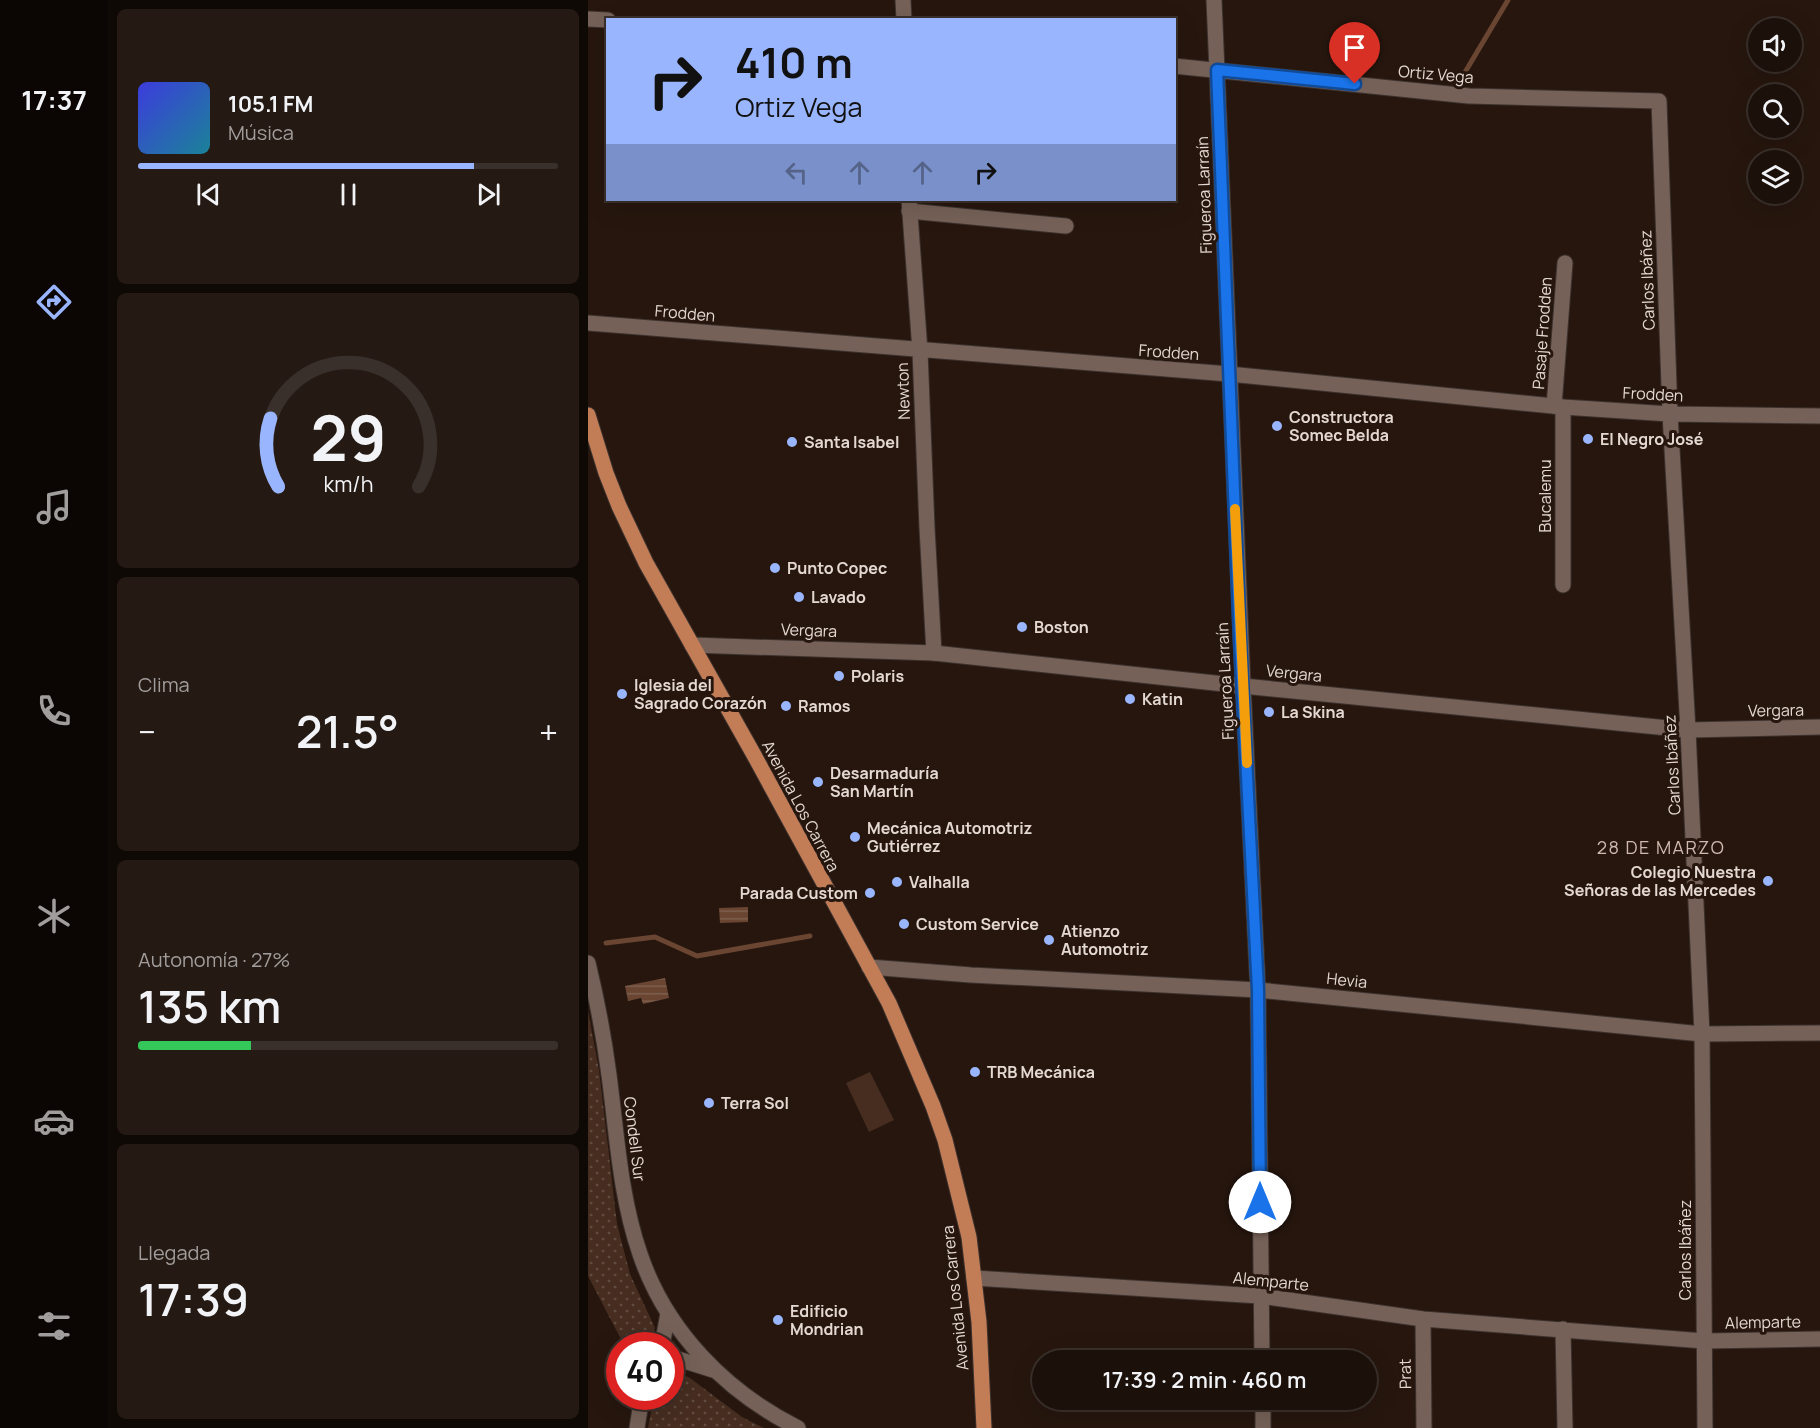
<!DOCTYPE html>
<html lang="es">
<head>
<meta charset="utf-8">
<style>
  :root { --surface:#1c100a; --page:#251913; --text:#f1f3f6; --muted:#a09d9c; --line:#3a302b; --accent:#99b5fd }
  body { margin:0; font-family:Manrope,sans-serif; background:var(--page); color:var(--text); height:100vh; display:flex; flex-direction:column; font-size:22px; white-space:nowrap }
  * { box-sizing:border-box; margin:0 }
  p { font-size:20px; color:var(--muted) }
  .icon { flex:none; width:33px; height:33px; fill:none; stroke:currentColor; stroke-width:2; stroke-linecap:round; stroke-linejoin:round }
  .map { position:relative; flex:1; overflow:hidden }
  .side { display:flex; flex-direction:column; gap:9px; padding:9px; background:#0f0906; width:480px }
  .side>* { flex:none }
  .hud { position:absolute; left:18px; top:18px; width:570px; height:183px; border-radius:0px; box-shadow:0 6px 24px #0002,0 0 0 2px var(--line); background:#99b5fd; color:#111; overflow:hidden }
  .controls { position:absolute; left:1160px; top:18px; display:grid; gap:12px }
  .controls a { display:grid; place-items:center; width:54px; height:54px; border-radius:50%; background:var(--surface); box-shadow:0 6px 24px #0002,0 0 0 2px var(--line); font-size:30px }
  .speed { position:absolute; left:18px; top:1332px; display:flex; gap:12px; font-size:30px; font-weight:700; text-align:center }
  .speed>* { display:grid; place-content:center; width:78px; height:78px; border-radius:50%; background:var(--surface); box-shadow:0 6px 24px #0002,0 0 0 2px var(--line); line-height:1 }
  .speed .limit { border:9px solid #d22; background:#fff; color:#111 }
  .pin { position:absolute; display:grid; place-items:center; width:51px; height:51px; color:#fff; margin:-62px -26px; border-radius:50% 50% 50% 0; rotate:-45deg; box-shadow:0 0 6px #0007 }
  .pin .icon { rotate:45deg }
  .me { position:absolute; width:66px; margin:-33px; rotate:0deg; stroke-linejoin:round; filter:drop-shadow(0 0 4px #0008) }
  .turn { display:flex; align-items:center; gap:21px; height:126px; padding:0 30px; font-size:27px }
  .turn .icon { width:78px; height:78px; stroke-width:2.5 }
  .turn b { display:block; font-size:42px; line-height:51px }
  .lanes { display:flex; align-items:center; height:57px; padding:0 30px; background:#0003; justify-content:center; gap:30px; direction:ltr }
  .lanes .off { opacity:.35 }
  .big { font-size:45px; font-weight:600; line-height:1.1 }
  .side .tile { flex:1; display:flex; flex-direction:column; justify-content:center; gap:9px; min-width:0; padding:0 21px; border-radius:9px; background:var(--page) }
  .side .dial { align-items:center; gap:0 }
  .dial svg { height:156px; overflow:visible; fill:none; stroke:var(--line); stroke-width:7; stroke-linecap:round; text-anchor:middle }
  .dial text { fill:var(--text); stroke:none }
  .song { display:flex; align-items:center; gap:18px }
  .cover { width:72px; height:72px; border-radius:9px; background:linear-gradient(135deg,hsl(240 70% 55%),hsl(190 70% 35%)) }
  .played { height:6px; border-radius:3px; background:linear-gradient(90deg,var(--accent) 80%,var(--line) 80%) }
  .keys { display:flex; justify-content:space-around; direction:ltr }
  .heat { display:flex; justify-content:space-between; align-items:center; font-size:33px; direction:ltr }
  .charge { height:9px; border-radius:4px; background:linear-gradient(90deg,#34c759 27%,var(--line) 0) }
  .trip { position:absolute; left:444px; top:1350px; width:345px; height:60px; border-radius:30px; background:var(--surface); box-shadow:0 6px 24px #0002,0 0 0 2px var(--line); font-weight:600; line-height:60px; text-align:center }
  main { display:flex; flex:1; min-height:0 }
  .tab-bar { display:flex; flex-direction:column; width:108px; justify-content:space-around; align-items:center; background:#0b0604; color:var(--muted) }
  .tab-bar .icon { width:42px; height:42px }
  .tab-bar .on { color:var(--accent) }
  .tab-bar b { font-size:27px; color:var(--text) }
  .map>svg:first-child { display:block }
</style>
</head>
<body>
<main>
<nav class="tab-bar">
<b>17:37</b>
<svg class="icon on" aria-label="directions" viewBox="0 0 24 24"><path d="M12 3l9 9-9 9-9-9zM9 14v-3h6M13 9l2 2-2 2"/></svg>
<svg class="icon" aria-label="music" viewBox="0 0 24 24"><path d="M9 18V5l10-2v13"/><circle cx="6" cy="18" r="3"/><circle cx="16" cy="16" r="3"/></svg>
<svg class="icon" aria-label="phone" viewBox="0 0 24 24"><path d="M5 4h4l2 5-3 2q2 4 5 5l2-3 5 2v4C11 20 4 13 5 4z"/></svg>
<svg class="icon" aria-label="climate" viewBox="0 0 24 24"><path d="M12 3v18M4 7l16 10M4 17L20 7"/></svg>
<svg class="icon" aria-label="car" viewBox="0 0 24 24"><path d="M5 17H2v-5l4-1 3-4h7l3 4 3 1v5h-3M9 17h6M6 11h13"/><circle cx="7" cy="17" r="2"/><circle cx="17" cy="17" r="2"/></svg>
<svg class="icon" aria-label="filters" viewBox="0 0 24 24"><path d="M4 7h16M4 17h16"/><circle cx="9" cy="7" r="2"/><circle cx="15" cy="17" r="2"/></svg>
</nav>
<section class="side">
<div class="tile">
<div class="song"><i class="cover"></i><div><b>105.1 FM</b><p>Música</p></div></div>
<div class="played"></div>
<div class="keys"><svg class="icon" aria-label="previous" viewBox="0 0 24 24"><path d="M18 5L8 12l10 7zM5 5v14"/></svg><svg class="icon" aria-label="pause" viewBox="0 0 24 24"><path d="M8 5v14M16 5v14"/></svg><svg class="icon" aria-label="next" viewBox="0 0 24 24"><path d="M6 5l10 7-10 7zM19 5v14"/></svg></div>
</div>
<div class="tile dial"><svg viewBox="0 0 100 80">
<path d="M14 69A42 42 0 1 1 86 69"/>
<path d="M14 69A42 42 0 0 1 10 34" stroke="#99b5fd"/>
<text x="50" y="56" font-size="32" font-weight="700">29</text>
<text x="50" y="72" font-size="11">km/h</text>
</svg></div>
<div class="tile"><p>Clima</p>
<div class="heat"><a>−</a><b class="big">21.5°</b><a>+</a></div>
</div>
<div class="tile"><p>Autonomía · 27%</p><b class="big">135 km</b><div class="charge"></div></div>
<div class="tile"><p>Llegada</p><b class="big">17:39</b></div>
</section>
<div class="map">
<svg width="1232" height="1428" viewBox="0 0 1232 1428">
  <defs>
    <pattern id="grass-dots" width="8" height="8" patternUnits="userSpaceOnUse" patternTransform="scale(1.5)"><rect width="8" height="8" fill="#462d20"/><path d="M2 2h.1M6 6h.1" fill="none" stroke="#614b40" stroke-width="1.8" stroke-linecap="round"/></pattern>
    <pattern id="water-rules" width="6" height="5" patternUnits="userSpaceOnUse" patternTransform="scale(1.5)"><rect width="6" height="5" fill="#694532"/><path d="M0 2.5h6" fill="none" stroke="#7e5f4f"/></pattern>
  </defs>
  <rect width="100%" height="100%" fill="#26160e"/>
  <!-- grass -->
  <path fill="url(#grass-dots)" d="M0,1011L11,1070L29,1224L42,1274L67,1328L62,1345H36L0,1276Z
    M88,1372L102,1378L154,1417L176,1428H60L66,1397L82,1396L83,1373Z"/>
  <!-- garden -->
  <path fill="#462d20" d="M282,1072L306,1120L281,1132L258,1083Z"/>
  <!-- water -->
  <path fill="url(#water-rules)" d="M160,907V922L132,923L131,908Z
    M77,978L81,998L55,1004L53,998L40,1001L37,986Z"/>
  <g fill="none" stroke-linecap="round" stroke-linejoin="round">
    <!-- stream -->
    <path stroke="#694532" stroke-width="5" d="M873,79L920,0
      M18,943L67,937L109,956L222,936"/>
    <!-- street casing -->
    <g stroke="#3d322e" stroke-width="17">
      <path id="street" d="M0,19L20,20
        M586,66L881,96L1071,101L1082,414
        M321,211L478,226
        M966,406L977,263
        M975,585V407
        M346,653L655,686L1100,730L1232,727
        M281,967L383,975L670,990L1114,1034L1232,1033
        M386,1278L672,1296L835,1319L1116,1341L1232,1339
        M835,1319L836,1428
        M975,1329L977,1428"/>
    </g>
    <!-- secondary casing -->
    <g stroke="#3d322e" stroke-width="17">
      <path id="secondary" d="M315,0L316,20
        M626,0L655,686L670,990L674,1360
        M0,323L641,374L975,407L1082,414L1232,416
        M1082,414L1100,730L1114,1034L1117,1428
        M104,645L346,653L339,528L332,351L321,200
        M0,963C9,1000 16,1037 21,1075C29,1135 32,1196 52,1254C78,1331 138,1392 210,1428
        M74,1346L80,1313
        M82,1361L90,1359L125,1370
        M675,1400V1428
        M49,1428L54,1396"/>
    </g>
    <!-- primary casing -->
    <g stroke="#3d322e" stroke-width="17">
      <path id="primary" d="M0,415L18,473L31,506L58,563L166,755L301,1003L345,1106L357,1140L381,1237L391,1322L396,1428"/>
    </g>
    <!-- street -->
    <use href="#street" stroke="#756157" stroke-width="15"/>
    <!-- secondary -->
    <use href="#secondary" stroke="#756157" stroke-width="15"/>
    <!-- primary -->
    <use href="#primary" stroke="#c27d57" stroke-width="15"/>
  </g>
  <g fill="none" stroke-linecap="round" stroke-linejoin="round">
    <!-- route casing -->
    <g stroke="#114b97" stroke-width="15">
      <path id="route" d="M672,1202L670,990L652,640L629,70L767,84"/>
    </g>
    <!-- route -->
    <use href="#route" stroke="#1a73e8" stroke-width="10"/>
    <!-- slow -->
    <path stroke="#f59e0b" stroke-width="10" d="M647,509L659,763"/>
  </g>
  <!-- markers -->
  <g fill="#99b5fd" stroke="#26160e" stroke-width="2">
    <circle cx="689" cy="426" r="6"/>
    <circle cx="1000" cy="439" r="6"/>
    <circle cx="204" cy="442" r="6"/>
    <circle cx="187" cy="568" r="6"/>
    <circle cx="211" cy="597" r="6"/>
    <circle cx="434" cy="627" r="6"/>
    <circle cx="251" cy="676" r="6"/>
    <circle cx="34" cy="694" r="6"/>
    <circle cx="542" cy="699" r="6"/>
    <circle cx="198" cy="706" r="6"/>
    <circle cx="681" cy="712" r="6"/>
    <circle cx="230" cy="782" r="6"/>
    <circle cx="267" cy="837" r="6"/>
    <circle cx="1180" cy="881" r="6"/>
    <circle cx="309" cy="882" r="6"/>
    <circle cx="282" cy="893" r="6"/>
    <circle cx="316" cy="924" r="6"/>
    <circle cx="461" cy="940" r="6"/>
    <circle cx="387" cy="1072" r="6"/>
    <circle cx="121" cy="1103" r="6"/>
    <circle cx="190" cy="1320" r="6"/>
  </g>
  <g text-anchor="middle" stroke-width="6" stroke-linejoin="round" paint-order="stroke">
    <!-- street labels -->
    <g font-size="16" fill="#e4d8d2" stroke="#26160e">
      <text transform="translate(848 74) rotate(5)" y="6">Ortiz Vega</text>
      <text transform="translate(616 195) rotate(-92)" y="6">Figueroa Larraín</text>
      <text transform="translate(1059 280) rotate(-92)" y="6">Carlos Ibáñez</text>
      <text transform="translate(97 313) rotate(5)" y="6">Frodden</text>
      <text transform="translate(954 333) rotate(-86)" y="6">Pasaje Frodden</text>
      <text transform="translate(581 352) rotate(4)" y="6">Frodden</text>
      <text transform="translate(315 391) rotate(-92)" y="6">Newton</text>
      <text transform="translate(1065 394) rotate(3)" y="6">Frodden</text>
      <text transform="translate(957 496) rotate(-90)" y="6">Bucalemu</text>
      <text transform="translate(221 630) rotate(2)" y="6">Vergara</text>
      <text transform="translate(706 673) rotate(6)" y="6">Vergara</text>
      <text transform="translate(637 681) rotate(-93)" y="6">Figueroa Larraín</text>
      <text transform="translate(1188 710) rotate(-1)" y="6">Vergara</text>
      <text transform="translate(1084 765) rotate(-93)" y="6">Carlos Ibáñez</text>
      <text transform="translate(213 806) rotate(62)" y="6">Avenida Los Carrera</text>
      <text transform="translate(759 980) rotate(6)" y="6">Hevia</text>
      <text transform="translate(47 1139) rotate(83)" y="6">Condell Sur</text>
      <text transform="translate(1097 1250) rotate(-90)" y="6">Carlos Ibáñez</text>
      <text transform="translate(683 1281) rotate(6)" y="6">Alemparte</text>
      <text transform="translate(367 1298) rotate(-96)" y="6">Avenida Los Carrera</text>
      <text transform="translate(1175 1322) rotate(-1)" y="6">Alemparte</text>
      <text transform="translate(817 1374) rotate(-91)" y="6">Prat</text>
    </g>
    <!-- poi labels -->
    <g font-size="16" font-weight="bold" fill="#e4d8d2" stroke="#26160e" text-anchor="start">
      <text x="701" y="423">Constructora<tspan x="701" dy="18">Somec Belda</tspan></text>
      <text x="1012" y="445">El Negro José</text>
      <text x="216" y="448">Santa Isabel</text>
      <text x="199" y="574">Punto Copec</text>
      <text x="223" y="603">Lavado</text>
      <text x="446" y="633">Boston</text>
      <text x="263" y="682">Polaris</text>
      <text x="46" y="691">Iglesia del<tspan x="46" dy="18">Sagrado Corazón</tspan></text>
      <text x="554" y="705">Katin</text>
      <text x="210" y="712">Ramos</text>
      <text x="693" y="718">La Skina</text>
      <text x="242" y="779">Desarmaduría<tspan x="242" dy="18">San Martín</tspan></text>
      <text x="279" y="834">Mecánica Automotriz<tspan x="279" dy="18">Gutiérrez</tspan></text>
      <text x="1168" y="878" text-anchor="end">Colegio Nuestra<tspan x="1168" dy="18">Señoras de las Mercedes</tspan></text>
      <text x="321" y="888">Valhalla</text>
      <text x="270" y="899" text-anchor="end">Parada Custom</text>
      <text x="328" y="930">Custom Service</text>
      <text x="473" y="937">Atienzo<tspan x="473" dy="18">Automotriz</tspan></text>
      <text x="399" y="1078">TRB Mecánica</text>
      <text x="133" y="1109">Terra Sol</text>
      <text x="202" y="1317">Edificio<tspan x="202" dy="18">Mondrian</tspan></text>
    </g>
    <!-- neighbourhood labels -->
    <g font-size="18" letter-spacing="1.5" fill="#d0b9ae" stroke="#26160e">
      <text x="1073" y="854">28 DE MARZO</text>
    </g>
  </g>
</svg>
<div class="controls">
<a><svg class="icon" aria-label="sound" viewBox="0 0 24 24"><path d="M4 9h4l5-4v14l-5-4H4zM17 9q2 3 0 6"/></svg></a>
<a><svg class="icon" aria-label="search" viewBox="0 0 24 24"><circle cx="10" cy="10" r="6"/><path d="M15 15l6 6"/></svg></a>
<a><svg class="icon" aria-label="layers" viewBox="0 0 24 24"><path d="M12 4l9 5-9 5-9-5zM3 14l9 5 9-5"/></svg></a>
</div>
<div class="speed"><div class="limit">40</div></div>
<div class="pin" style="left:767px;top:84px;background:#d93025"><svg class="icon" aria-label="arrive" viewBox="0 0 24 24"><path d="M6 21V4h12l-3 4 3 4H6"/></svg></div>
<svg class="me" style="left:672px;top:1202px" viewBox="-20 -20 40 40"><circle r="19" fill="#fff"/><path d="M0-13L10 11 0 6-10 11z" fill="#1a73e8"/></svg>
<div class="trip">17:39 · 2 min · 460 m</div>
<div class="hud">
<div class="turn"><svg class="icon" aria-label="right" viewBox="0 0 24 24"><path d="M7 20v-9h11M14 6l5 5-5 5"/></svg><div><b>410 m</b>Ortiz Vega</div></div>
<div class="lanes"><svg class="icon off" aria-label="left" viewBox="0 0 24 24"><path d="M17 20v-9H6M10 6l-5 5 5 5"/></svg><svg class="icon off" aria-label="ahead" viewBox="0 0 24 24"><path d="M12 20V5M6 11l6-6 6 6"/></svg><svg class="icon off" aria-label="ahead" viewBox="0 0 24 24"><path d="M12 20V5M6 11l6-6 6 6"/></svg><svg class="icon" aria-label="right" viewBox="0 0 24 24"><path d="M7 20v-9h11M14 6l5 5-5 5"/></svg></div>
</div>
</div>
</main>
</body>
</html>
